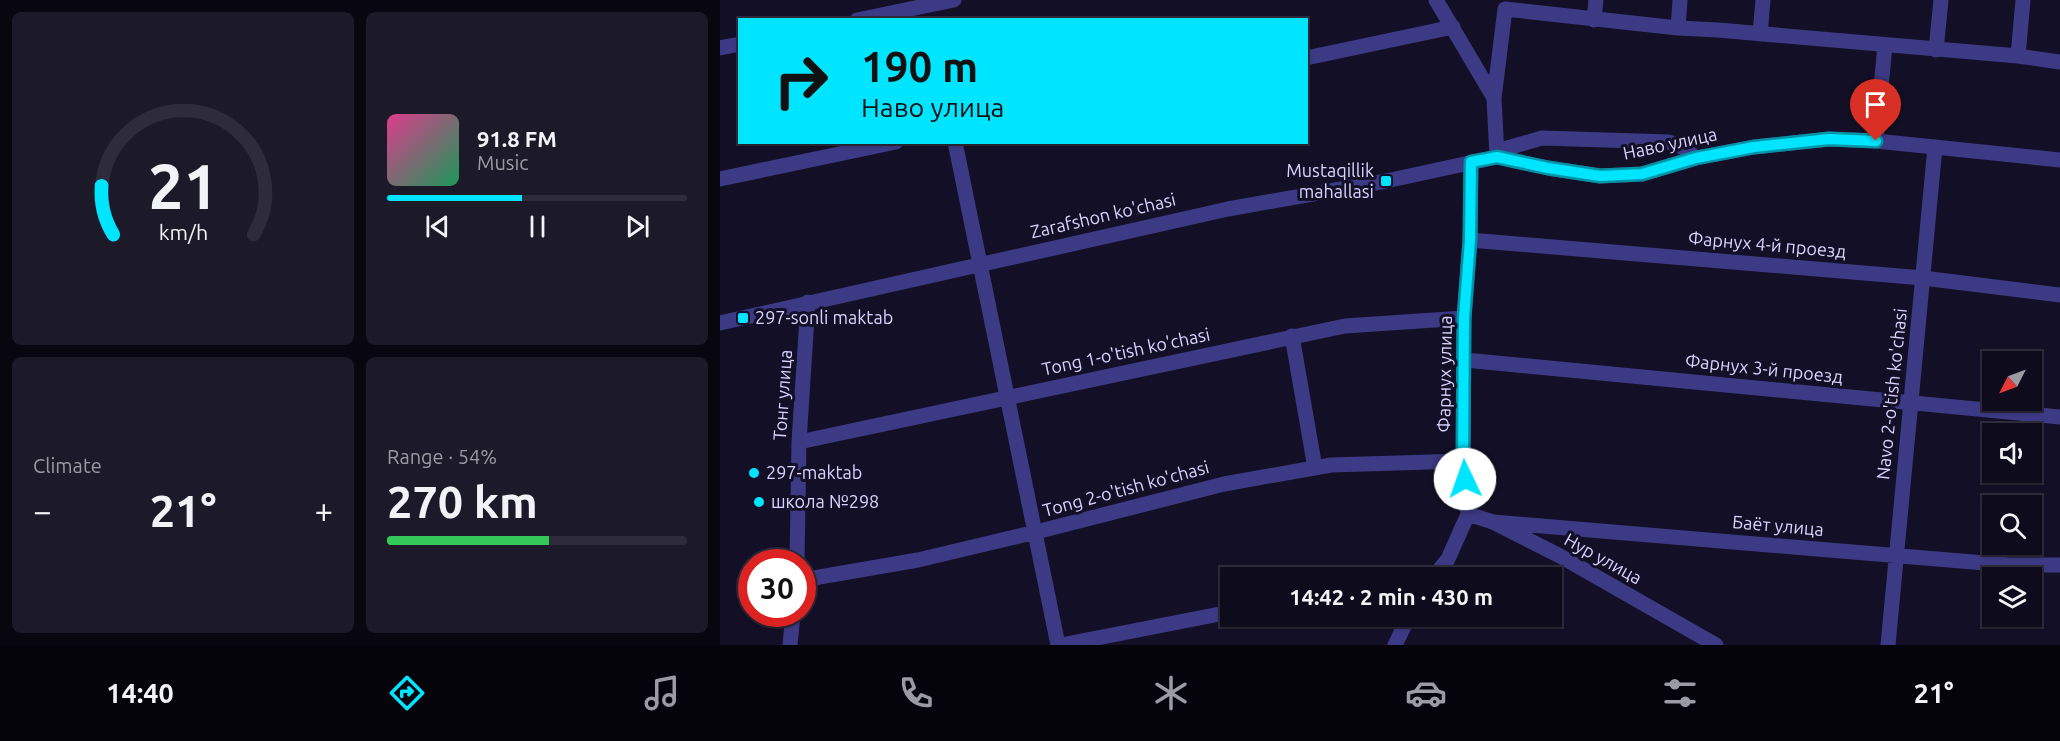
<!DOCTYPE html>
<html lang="en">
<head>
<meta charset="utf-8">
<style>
  :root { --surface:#0e0b1c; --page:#1c1929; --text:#f1f3f6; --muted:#9b9ba3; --line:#2e2b3b; --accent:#00e5ff }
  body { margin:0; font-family:Ubuntu,sans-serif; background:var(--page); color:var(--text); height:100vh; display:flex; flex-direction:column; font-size:22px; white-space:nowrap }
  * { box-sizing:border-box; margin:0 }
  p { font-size:20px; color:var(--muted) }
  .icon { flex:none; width:33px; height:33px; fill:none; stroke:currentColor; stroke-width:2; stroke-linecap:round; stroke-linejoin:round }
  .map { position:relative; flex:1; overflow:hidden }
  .sheet { display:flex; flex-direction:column; gap:12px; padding:12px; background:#08060f; width:720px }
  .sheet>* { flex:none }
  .banner { position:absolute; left:18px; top:18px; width:570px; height:126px; border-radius:0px; box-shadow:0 2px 4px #0004,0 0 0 2px var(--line); background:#00e5ff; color:#111; overflow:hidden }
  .needle { width:39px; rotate:228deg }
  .controls { position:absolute; left:1262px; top:351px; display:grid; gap:12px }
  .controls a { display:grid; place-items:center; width:60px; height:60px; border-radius:0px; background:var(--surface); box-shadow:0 2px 4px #0004,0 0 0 2px var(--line); font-size:30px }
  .speed { position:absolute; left:18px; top:549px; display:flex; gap:12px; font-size:30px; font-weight:700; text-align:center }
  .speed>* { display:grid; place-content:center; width:78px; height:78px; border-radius:50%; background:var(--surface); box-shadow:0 2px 4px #0004,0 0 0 2px var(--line); line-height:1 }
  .speed .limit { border:9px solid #d22; background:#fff; color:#111 }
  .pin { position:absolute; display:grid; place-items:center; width:51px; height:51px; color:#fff; margin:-62px -26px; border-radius:50% 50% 50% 0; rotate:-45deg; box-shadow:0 0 6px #0007 }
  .pin .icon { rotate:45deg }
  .me { position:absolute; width:66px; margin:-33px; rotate:357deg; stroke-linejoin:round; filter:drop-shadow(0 0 4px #0008) }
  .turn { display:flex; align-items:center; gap:21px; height:126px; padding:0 24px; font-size:27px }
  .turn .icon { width:78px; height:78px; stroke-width:2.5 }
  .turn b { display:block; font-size:42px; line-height:51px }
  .big { font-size:45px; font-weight:600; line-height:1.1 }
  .sheet .card { flex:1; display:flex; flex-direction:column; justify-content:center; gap:9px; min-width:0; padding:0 21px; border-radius:9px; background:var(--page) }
  .sheet .dial { align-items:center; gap:0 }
  .dial svg { height:156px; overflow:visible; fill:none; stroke:var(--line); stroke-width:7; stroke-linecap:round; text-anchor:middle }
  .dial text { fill:var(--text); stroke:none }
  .song { display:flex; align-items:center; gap:18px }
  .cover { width:72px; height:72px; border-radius:9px; background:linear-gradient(135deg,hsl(330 70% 55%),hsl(150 70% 35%)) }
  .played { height:6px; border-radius:3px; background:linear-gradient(90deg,var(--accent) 45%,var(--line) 45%) }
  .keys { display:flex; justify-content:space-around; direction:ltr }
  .heat { display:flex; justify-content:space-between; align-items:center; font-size:33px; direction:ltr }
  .charge { height:9px; border-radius:4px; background:linear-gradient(90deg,#34c759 54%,var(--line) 0) }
  .sheet .tiles { flex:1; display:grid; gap:12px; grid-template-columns:repeat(2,1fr) }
  .trip { position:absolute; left:500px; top:567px; width:342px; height:60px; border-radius:0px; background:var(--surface); box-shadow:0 2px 4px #0004,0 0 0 2px var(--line); font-weight:600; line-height:60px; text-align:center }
  .tab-bar { display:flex; height:96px; justify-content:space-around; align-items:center; background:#06040b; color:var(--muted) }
  .tab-bar .icon { width:42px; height:42px }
  .tab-bar .selected { color:var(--accent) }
  .tab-bar b { font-size:27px; color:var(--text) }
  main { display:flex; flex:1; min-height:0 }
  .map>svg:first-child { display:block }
</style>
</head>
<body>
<main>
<section class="sheet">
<div class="tiles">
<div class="card dial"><svg viewBox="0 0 100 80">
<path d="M14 69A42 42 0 1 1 86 69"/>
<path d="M14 69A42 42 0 0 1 8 44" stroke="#00e5ff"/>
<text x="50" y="56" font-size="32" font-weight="700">21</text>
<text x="50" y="72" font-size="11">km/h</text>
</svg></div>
<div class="card">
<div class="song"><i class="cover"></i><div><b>91.8 FM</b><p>Music</p></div></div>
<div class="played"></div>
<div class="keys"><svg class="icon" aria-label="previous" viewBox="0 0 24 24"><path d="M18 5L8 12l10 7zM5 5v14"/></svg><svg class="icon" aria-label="pause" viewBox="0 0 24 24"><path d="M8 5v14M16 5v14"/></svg><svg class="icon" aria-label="next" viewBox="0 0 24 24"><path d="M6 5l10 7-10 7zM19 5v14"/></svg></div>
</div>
<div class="card"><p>Climate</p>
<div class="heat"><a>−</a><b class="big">21°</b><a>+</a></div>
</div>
<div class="card"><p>Range · 54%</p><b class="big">270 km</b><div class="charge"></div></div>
</div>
</section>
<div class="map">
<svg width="1340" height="645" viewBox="0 0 1340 645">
  <rect width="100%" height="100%" fill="#130f26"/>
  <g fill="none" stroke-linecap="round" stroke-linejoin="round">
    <!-- minor -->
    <path stroke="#3d3a85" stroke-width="15" d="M716,0L774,98L777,157
      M137,20L234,0
      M874,20L876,0
      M958,28L960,0
      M1040,34L1043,0
      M0,48L20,44
      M1216,50L1221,0
      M1298,56L1303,0
      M586,58L733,27
      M774,98L785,9L958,28L998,30L1298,56L1340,62
      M1156,141L1165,45
      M235,142L338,645
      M777,151L822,138L949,142L964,148L976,158
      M0,179L176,142
      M750,240L1203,278L1340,295
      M0,323L508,209L666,181L777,157L828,168L880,176L922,174L976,158L1034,147L1109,139L1156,141L1340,160
      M572,336L595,468
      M745,360L1340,417
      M79,442L625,326L744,318
      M748,514L773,522L840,556L996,645
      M773,522L1289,565H1340
      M77,562L79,442L88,302
      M713,578L728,559L748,514L743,461L744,318L750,240L751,162
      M82,580L198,560L316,532L504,484L611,465L743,461
      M70,645L73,614
      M341,645L510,612
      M675,645L689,616
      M1168,645L1215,147"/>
  </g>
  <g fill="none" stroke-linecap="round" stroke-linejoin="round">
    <!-- route casing -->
    <g stroke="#0095a6" stroke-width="15">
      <path id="route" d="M745,479L743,461L744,318L750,240L751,162L777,157L828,168L880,176L922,174L976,158L1034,147L1109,139L1156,141"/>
    </g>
    <!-- route -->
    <use href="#route" stroke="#00e5ff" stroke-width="10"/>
  </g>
  <!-- markers -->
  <g fill="#00e5ff" stroke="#130f26" stroke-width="2">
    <rect x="660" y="175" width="12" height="12" rx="3"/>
    <rect x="17" y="312" width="12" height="12" rx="3"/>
    <circle cx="34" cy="473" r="6"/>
    <circle cx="39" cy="502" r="6"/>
  </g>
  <g text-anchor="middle" stroke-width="6" stroke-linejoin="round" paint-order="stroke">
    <!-- street labels -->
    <g font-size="18" fill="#d9d4ff" stroke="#130f26">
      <text transform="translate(950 144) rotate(-12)" y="6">Наво улица</text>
      <text transform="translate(383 216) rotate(-13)" y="6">Zarafshon ko'chasi</text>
      <text transform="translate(1047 245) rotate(5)" y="6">Фарнух 4-й проезд</text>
      <text transform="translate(406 352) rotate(-12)" y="6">Tong 1-o'tish ko'chasi</text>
      <text transform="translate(1044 369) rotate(6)" y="6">Фарнух 3-й проезд</text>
      <text transform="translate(725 374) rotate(-89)" y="6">Фарнух улица</text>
      <text transform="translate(1172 394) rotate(-84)" y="6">Navo 2-o'tish ko'chasi</text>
      <text transform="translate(63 395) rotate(-86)" y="6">Тонг улица</text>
      <text transform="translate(406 489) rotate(-15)" y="6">Tong 2-o'tish ko'chasi</text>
      <text transform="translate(1058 526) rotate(5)" y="6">Баёт улица</text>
      <text transform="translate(883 559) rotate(29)" y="6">Нур улица</text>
    </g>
    <!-- poi labels -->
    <g font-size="18" fill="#d9d4ff" stroke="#130f26" text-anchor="start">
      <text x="654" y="177" text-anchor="end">Mustaqillik<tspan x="654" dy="21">mahallasi</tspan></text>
      <text x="35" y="324">297-sonli maktab</text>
      <text x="46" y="479">297-maktab</text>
      <text x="51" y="508">школа №298</text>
    </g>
  </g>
</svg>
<div class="controls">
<a><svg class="needle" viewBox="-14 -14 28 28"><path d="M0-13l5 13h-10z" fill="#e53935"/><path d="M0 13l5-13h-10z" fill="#9b9ba3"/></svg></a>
<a><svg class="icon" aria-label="sound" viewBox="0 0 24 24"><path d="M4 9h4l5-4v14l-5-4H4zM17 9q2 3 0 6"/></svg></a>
<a><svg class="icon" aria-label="search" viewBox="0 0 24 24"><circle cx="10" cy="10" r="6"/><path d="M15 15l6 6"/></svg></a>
<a><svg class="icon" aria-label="layers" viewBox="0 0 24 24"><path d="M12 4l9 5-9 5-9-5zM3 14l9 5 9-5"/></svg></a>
</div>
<div class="speed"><div class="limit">30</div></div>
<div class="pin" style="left:1156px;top:141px;background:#d93025"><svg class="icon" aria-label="arrive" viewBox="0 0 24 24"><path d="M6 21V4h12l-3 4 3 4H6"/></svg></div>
<svg class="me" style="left:745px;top:479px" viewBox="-20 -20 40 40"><circle r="19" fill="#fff"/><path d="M0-13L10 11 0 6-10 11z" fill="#00e5ff"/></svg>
<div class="trip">14:42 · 2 min · 430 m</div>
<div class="banner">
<div class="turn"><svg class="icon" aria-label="right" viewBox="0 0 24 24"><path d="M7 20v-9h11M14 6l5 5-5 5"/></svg><div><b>190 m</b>Наво улица</div></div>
</div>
</div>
</main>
<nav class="tab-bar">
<b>14:40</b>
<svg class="icon selected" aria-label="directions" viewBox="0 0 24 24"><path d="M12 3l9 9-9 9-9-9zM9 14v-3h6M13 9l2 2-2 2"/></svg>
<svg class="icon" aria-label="music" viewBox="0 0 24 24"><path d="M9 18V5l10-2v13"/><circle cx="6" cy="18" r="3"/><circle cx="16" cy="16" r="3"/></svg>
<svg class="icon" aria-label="phone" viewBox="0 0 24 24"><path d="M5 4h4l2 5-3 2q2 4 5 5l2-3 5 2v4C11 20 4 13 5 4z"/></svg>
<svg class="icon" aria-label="climate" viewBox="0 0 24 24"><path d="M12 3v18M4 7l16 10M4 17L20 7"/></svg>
<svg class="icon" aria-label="car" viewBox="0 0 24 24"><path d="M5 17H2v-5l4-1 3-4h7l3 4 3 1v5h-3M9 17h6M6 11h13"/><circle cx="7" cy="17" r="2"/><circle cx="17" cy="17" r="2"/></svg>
<svg class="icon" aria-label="filters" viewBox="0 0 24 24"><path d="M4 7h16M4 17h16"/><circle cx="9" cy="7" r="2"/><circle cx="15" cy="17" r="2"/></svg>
<b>21°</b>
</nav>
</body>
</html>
